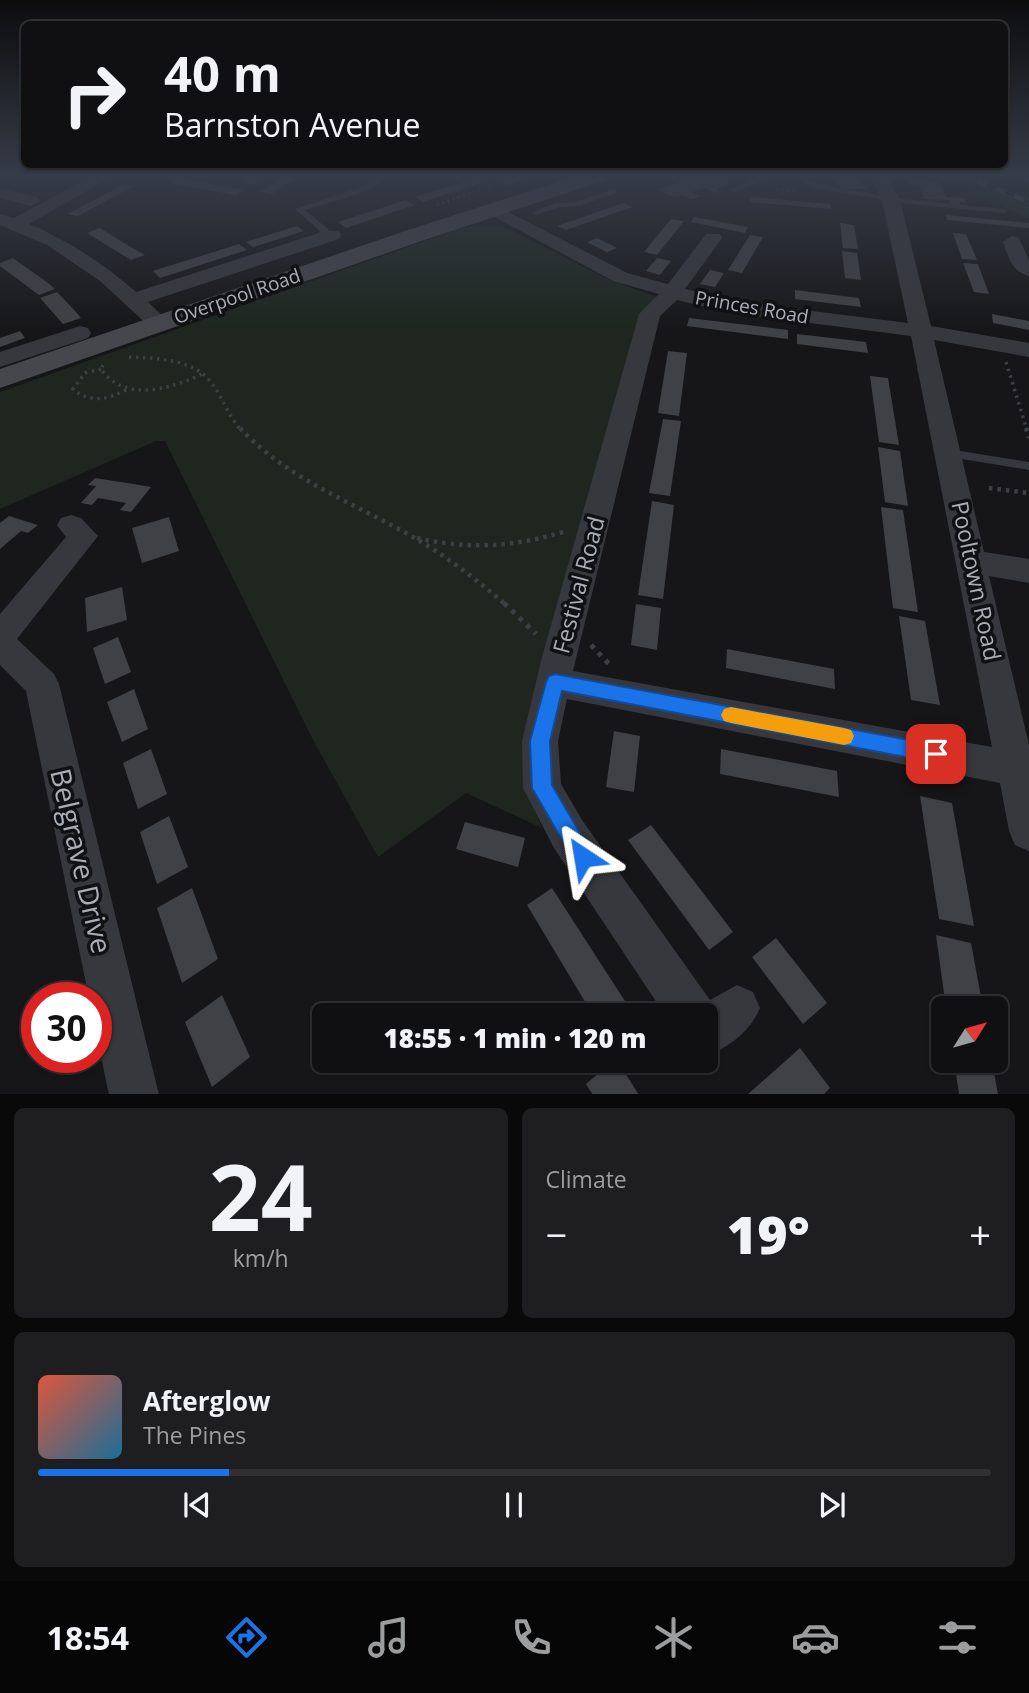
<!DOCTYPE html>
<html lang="en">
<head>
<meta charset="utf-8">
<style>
  :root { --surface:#101012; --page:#1e1e20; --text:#f1f3f6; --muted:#9c9d9f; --line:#303032; --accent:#1a73e8 }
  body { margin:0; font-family:"Open Sans",sans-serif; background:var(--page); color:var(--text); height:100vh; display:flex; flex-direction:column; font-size:26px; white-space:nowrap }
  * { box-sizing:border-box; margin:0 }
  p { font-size:23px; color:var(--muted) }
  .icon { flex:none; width:38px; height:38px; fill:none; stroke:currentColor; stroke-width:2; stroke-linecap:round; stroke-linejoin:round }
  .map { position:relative; height:1094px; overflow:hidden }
  .details { display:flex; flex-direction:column; gap:14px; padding:14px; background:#09090a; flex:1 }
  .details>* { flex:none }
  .hud { position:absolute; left:21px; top:21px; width:987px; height:147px; border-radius:10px; box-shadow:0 2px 5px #0004,0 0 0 2px var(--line); background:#101012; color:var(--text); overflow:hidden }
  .needle { width:46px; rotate:53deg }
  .tools { position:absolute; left:931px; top:996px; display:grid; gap:14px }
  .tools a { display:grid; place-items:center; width:77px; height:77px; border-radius:10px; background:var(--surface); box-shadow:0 2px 5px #0004,0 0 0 2px var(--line); font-size:35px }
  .speed { position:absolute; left:21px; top:982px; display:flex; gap:14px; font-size:35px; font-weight:700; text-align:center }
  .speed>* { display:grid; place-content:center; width:91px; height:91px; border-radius:50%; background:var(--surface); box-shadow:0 2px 5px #0004,0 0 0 2px var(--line); line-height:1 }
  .speed .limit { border:10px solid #d22; background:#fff; color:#111 }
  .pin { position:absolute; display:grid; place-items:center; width:60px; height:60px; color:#fff; margin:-30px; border-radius:14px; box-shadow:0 4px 10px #0006 }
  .me { position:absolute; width:77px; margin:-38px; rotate:327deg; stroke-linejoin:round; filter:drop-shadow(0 0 5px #0008) }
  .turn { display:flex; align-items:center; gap:24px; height:147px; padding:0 28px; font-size:32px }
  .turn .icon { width:91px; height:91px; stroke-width:2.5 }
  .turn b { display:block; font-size:49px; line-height:60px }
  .big { font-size:52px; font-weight:800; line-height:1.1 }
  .details .widget { flex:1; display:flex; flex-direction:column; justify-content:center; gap:10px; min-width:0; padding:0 24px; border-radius:10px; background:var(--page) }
  .details .dial { align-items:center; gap:0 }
  .dial b { font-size:91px; line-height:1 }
  .song { display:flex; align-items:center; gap:21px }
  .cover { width:84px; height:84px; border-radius:10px; background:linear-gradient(135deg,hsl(10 70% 55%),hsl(200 70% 35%)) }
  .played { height:7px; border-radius:4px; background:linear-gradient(90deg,var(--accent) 20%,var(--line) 20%) }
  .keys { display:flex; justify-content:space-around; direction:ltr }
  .heat { display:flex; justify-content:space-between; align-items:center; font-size:38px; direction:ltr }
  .details .tiles { flex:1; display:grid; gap:14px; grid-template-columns:1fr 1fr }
  .widget:last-child { grid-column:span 2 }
  .trip { position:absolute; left:312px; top:1003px; width:406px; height:70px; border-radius:10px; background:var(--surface); box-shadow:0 2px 5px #0004,0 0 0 2px var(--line); font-weight:800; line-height:70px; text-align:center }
  .tab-bar { display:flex; height:112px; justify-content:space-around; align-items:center; background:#060607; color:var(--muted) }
  .tab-bar .icon { width:49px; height:49px }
  .tab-bar .active { color:var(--accent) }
  .tab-bar b { font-size:32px; color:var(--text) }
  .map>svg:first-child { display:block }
</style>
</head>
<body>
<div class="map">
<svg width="1029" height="1095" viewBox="0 0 1029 1095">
  <rect width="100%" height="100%" fill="#161618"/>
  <!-- green -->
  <path fill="#1e261f" d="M932,177H960L1029,205V218Z
    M502,226L610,280L657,297L526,788L542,828L466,793L378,857L312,738L165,441H156L0,509V392L464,227Z"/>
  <!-- building -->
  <path fill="#404145" d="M283,177H297L272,194L260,192Z
    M693,177H726L731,179L725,181L731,184L716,189L721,191L716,193L704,188L691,192L700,196L691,199L682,195L674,197L659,190Z
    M833,177H857L867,189H842Z
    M181,178L201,182L244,190L236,195L172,184Z
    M476,178L484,182L423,202L415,197Z
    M907,178L940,183L946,197L964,198L966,202H959L960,205L950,204L949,200L924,199L919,185L909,184Z
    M124,184L134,186L78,216L68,214Z
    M750,197L830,204L831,209L750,202Z
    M406,200L414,205L346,228L338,222Z
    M623,203L632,207L566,230L557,226Z
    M946,215L1029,223V228L947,220Z
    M694,217L748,227L745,233L691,222Z
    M671,219L684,221L657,255L644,252Z
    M840,223L854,225L858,249L843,248Z
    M297,226L304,231L253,247L246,242Z
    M100,228L129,246L145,255L131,260L87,233Z
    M953,233L966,234L977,260L962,259Z
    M750,235L763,237L742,273L728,270Z
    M597,238L617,248L607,252L587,242Z
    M239,244L247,250L160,278L153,271Z
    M842,251L857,253L861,280L845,278Z
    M13,258L48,283L55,289L39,295L0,266V263Z
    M657,258L671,261L660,275L646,271Z
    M963,263L978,264L989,294L974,292Z
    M710,270L724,273L715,287L700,284Z
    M795,290L859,298L861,307L795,299Z
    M57,292L75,311L81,318L63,324L40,298Z
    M992,314L1029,321V330L993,323Z
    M689,318L788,330V339L687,326Z
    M20,331L25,338L0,347V338Z
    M797,334L866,342L868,353L797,344Z
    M668,351L687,353L679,416L658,413Z
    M870,376L888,378L899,445L879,442Z
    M663,419L681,421L670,496L649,493Z
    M878,447L900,451L908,506L885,502Z
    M95,478L127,483L151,487L131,512L120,510L126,503L98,498L92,505L81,503L96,486L88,485Z
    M652,501L674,505L663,599L638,595Z
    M881,507L903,510L918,612L893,608Z
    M9,516L38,525L28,533L21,531L0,549V523Z
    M169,517L179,551L142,563L132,528Z
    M122,587L127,620L87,632L85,598Z
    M636,604L661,608L657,650L631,645Z
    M899,616L925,621L940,705L911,700Z
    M118,637L131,672L105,684L93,648Z
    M727,649L834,669L835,689L726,668Z
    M134,689L148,729L122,742L107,702Z
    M614,731L640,736L634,792L606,787Z
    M151,749L167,794L138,809L123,763Z
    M721,749L837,771L839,797L720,774Z
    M920,796L952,803L974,926L939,919Z
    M169,816L188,867L157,884L140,832Z
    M465,822L525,838L518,867L456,849Z
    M651,825L733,932L709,950L628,840Z
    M192,888L218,959L182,983L157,908Z
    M552,888L630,1009L621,1015H593L527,905Z
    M936,935L971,943L983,1008H946Z
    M776,938L827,1003L803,1024L752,957Z
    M222,995L250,1057L212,1087L185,1022Z
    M800,1048L830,1088L823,1095H747Z
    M614,1060H617L639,1095H593L586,1084Z
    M954,1060H992L998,1095L959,1094Z"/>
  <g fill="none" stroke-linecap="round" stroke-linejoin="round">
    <!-- path-far3 -->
    <path stroke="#3d3f44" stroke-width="2.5" stroke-dasharray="2 3.5" stroke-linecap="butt" d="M776,190L796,191
      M437,205L494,185"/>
    <!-- path-far2 -->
    <path stroke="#3d3f44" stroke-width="3.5" stroke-dasharray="2.5 4.5" stroke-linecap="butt" d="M129,357C153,358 191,359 208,379C222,394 227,415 241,430
      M1006,362L1027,430
      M103,365L101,369C125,403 170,389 202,374
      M101,369L85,373L73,389C91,404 109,399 128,389"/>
    <!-- path-far1 -->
    <path stroke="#3d3f44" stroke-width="4.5" stroke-dasharray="3.5 5" stroke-linecap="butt" d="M240,428C287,479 352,502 411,536C445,555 476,579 506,605
      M1026,428L1029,438
      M989,488L1029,493
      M417,538C469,550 515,547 566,531"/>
    <!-- path -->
    <path stroke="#3d3f44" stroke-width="5" stroke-dasharray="4.5 6" stroke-linecap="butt" d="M504,603L536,634
      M591,645L609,664"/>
    <!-- service -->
    <path fill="#37383d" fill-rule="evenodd" d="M379,177H389L367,191L305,210L329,230L322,241L315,239L320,231L295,209L361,187Z
      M761,177H773L735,192L728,190Z
      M806,181L892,198L1004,209L1008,211L1004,213L891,202L870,197L817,189L802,183Z
      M613,189H616V193L579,206L559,207L536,215L532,213L555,203L575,202Z
      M948,449L1029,462V470L944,456L942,453Z"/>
    <!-- minor -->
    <path fill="#37383d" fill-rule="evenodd" d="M90,177H111L29,224C69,241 104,264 136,292L325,231H339L341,235L339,239L148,302L170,323L167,328H151L100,281L47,245L0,225V214L14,218Z
      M264,177L250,186L242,181L244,177Z
      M528,177L509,186L501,181L504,177Z
      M871,177H887L900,200L931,326L1029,343V357L934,340L984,552L1029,559V583L989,576L1029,745V851L1015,845L1009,831L1000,783L567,699L558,741L561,784L582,820L710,1000L737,985L753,992L760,1008C750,1032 729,1047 705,1057V1015H665L554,848L523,788L522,741L542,657L639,314L659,294L613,281L482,210L491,205L497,206L627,273L668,284L706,234H720L722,238L685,289L733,301L908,323L882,200ZM677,300L733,313L911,336L992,747L573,671L660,316Z
      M1020,177H1029V183Z
      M0,188L37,197L40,201L31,206L0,198Z
      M1012,236L1019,238L1029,260V276C1011,271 1009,258 1003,242Z
      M80,326L88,328L91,333L88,338L0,367V352Z
      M71,515L81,518L98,536L17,639L54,674L59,684L159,1095H109L96,1032V998H89L26,691L0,665V614L66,537L57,525L61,518Z"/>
    <!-- secondary -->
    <path fill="#45474d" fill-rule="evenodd" d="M573,177H606L603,181L424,240L0,388V369L408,230Z"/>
    <!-- rail casing -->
    <g stroke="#4a4c52" stroke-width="5">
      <path id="rail" d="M968,177L1029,202"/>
    </g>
    <!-- rail -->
    <use href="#rail" stroke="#111113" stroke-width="3.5" stroke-dasharray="10" stroke-linecap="butt"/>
  </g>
  <!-- sky -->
  <linearGradient id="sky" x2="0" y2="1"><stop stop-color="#0c0c0d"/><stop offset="0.53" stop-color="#363c48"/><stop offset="1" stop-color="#363c48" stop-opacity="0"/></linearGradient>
  <rect width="1029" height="331" fill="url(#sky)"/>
  <!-- route -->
  <path fill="#1a73e8" stroke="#114b97" stroke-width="2" d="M555,674L936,745L943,747L946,754L943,760L936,763L562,691L550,741L552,785L594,857L591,864L583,868L576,864L532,788L530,741L546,682L549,676Z"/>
  <!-- slow -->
  <path fill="#f59e0b" d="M731,707L844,728L851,730L854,736L851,743L844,745L731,723L724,721L721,715L724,709Z"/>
  <g text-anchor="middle" stroke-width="7" stroke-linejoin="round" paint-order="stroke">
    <!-- far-street labels -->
    <g font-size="19" fill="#a8adb8" stroke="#111113">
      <text transform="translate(237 296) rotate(-19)" y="7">Overpool Road</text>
      <text transform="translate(752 307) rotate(10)" y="7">Princes Road</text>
    </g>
    <!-- street labels -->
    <g font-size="23" fill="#a8adb8" stroke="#111113">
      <text transform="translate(976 581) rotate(78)" y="8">Pooltown Road</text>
      <text transform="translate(579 585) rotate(-75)" y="8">Festival Road</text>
    </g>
    <!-- near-street labels -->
    <g font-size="28" fill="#a8adb8" stroke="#111113">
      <text transform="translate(81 861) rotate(77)" y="10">Belgrave Drive</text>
    </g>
  </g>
</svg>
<div class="tools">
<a><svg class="needle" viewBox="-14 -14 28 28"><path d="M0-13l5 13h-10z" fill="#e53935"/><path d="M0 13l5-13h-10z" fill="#9c9d9f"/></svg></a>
</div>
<div class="speed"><div class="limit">30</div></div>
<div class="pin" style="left:936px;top:754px;background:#d93025"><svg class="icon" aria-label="arrive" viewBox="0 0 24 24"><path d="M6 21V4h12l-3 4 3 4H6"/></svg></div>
<svg class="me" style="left:583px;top:857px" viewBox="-20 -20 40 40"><path d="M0-17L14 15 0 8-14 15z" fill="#1a73e8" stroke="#fff" stroke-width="4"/></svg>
<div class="trip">18:55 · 1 min · 120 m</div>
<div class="hud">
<div class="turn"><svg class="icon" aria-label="right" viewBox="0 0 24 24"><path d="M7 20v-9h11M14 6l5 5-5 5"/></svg><div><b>40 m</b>Barnston Avenue</div></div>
</div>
</div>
<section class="details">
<div class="tiles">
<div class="widget dial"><b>24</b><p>km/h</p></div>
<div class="widget"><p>Climate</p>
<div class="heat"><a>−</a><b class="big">19°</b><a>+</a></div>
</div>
<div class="widget">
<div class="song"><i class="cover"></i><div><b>Afterglow</b><p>The Pines</p></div></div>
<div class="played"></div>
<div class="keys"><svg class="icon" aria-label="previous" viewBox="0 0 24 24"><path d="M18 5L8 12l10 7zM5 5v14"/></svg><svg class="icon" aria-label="pause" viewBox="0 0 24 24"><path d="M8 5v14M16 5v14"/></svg><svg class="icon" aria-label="next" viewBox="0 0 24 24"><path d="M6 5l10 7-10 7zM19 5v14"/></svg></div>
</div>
</div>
</section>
<nav class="tab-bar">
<b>18:54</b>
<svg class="icon active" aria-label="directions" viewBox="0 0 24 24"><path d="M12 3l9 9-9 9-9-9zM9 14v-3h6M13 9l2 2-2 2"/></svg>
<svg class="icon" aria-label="music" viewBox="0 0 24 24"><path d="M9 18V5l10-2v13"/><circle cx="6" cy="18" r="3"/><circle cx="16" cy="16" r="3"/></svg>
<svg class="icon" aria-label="phone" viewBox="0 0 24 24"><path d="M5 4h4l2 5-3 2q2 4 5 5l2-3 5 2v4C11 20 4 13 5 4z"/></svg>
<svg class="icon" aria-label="climate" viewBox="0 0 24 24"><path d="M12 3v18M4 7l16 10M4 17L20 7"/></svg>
<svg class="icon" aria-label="car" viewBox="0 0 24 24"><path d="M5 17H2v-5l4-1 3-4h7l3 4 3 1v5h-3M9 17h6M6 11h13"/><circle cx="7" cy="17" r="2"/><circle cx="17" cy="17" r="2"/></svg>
<svg class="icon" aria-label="filters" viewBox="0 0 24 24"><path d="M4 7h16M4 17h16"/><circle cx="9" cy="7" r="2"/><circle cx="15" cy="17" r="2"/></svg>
</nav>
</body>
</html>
